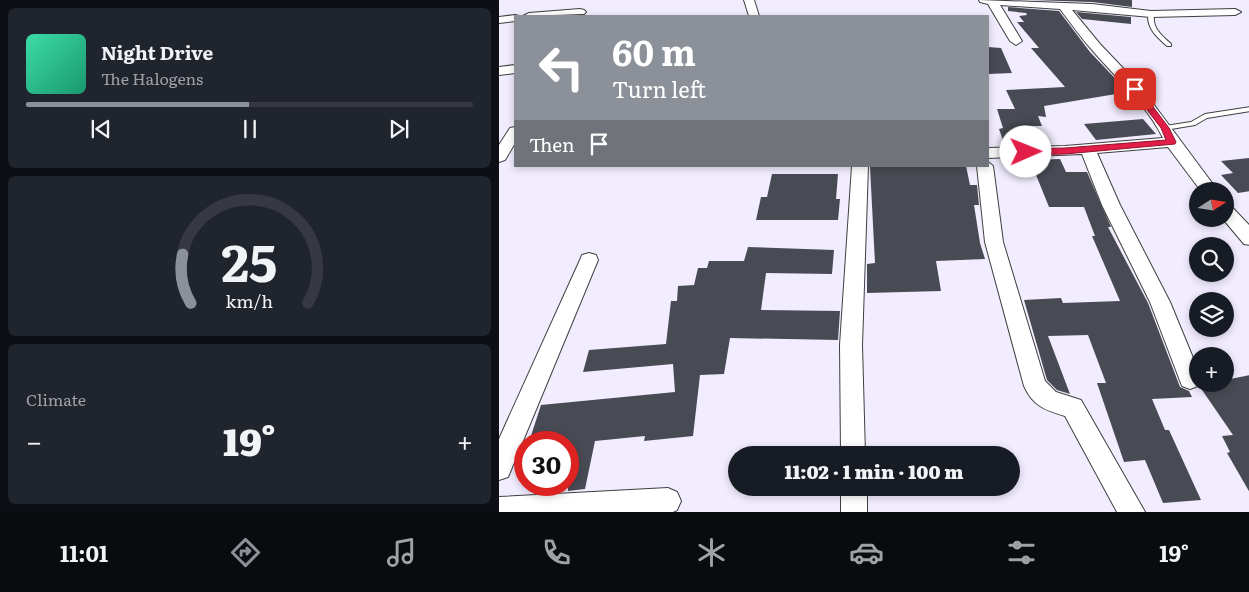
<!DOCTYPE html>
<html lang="en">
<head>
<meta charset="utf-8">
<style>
  :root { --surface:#171b24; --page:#20242c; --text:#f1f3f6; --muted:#9ea1a6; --line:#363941; --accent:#8c9099 }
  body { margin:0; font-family:Literata,serif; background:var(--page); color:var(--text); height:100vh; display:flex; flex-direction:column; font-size:19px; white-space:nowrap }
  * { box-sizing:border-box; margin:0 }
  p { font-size:16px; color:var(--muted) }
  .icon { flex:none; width:28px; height:28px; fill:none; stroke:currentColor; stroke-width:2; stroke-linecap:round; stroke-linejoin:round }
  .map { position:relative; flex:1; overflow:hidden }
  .details { display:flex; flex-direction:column; gap:8px; padding:8px; background:#0d0f14; width:499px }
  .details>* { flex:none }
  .banner { position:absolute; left:15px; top:15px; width:475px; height:152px; border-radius:0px; box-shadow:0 2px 8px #0003; background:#8c9099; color:#fff; overflow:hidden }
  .needle { width:32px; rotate:78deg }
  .buttons { position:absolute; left:690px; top:182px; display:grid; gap:10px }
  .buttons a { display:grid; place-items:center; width:45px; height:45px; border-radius:50%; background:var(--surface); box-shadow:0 2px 8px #0003; font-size:25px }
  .speed { position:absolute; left:15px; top:431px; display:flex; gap:10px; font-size:25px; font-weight:700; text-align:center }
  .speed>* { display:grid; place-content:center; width:65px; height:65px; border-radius:50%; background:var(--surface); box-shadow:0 2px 8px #0003; line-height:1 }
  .speed .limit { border:8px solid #d22; background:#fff; color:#111 }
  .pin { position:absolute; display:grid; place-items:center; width:42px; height:42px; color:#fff; margin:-21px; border-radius:10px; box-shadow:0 2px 8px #0006 }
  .me { position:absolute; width:55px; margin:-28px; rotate:89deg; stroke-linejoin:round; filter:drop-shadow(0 0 4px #0008) }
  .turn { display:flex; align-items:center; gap:18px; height:105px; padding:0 15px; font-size:22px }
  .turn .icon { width:65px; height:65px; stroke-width:2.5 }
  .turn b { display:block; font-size:35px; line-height:42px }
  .then { display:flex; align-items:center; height:48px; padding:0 15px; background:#0003; gap:10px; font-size:19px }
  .big { font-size:38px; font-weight:800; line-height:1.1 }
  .details .widget { flex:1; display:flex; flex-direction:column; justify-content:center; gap:8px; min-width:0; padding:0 18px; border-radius:8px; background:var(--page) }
  .details .dial { align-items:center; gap:0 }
  .dial svg { height:130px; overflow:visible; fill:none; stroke:var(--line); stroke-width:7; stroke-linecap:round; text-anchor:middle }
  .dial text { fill:var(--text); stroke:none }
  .song { display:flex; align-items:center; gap:15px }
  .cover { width:60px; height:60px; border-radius:8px; background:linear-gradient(135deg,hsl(160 70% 55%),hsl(160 70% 35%)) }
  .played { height:5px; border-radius:2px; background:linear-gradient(90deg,var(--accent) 50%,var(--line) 50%) }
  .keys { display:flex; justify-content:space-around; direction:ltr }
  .heat { display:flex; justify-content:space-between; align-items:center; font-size:28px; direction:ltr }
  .trip { position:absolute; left:229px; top:446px; width:292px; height:50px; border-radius:25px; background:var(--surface); box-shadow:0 2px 8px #0003; font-weight:800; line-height:50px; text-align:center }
  .menu { display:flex; height:80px; justify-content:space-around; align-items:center; background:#090b0e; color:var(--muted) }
  .menu .icon { width:35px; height:35px }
  .menu .on { color:var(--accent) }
  .menu b { font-size:22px; color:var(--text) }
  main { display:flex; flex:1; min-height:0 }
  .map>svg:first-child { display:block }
</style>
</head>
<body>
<main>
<section class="details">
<div class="widget">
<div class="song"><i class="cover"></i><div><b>Night Drive</b><p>The Halogens</p></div></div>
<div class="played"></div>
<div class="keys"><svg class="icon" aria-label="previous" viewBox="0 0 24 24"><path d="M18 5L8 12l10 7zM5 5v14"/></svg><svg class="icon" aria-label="pause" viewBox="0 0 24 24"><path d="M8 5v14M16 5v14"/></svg><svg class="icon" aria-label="next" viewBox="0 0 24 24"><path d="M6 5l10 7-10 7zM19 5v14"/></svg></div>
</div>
<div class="widget dial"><svg viewBox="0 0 100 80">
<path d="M14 69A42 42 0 1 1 86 69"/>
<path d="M14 69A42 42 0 0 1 9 39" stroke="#8c9099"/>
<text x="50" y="56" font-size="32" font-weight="700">25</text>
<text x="50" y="72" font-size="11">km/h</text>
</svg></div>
<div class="widget"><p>Climate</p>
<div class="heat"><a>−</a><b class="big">19°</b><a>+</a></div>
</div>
</section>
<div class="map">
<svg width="751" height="512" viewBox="0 0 751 512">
  <rect width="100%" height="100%" fill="#f1ecfe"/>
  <!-- building -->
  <path fill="#494b54" d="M533,0H633V7L593,2Z
    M509,7L560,11L591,52L629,92L545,106L547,117L539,116L543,126H528L535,145L506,146L500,129L504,128L498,109H516L507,90L566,87L532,48H540L518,22H525L520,16L528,15L527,13L509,11Z
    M577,12L632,17V24L583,19Z
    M489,47L502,48L513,73L489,74Z
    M644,119L657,134L597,140L585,124Z
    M751,158V191L739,193L722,175L734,173L722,161Z
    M561,159L567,172H588L612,227H609L649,303L681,387L690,391L693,397L653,399L666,430H670L702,500L664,503L646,460L625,462L598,383H607L589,335L549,336L571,394L558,390L548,380L525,300L562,298L564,303L621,301L593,236H596L585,207H550L531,160Z
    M467,166L471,185H478L480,205H475L481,243L486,259L437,261L442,291L368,293V264L376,263L371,167Z
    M273,174H339L337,199H341L339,220H257L262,197H268Z
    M249,247L335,250L333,274L267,273L262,310L341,311L339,340L231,338L225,374L201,375L194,436L145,441L146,436L96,441L86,489L69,491V442H30L42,405L176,392L174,364L84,372L90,350L167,344L172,301H178L179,286L195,285L199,268H208L210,261H245Z
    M751,375V493L728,453L731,452L723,436L734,435L701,387V384H726V380Z"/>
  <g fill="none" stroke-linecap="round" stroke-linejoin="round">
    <!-- service casing -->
    <g stroke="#3f3f3f" stroke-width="2">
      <path id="service" d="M652,12L655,14C653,28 662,35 672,44V46H668C658,37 648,29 649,14Z
        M751,107V111L708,118L696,125L666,130L663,128L666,126L692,122L706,114Z"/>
    </g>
    <!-- minor casing -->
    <g stroke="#3f3f3f" stroke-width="2">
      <path id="minor" d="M245,0H255L260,16H250Z
        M480,0L593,4L652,11L736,9L742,12L736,15L652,17L573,10L601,44L641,86L719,191H702L669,147L598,153L621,205L671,302L699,370V386L691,389L683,386L651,302L603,205L583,154L489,158V148L566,146L664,138C648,105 618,79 594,51C582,38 572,23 561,9L501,5L523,41L517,45L511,41L489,4L481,2Z
        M81,9L85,10L87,12L85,14L24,16L30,13Z
        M16,15L20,16H16V21L0,23V17Z
        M16,65V73L0,75V67Z
        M16,127V143L6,160L0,162V145L11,128Z
        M489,162L494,166L504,242L546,381L557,392L582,400L646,512H618L566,416C546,410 534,406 525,386L486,242L478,166H489Z
        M353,166H369L363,345L366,455H342L341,345Z
        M726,204L732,206L751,226V245L745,244L724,219H726Z
        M90,253L97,255L99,260L9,477L0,480V439L81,260L83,255Z
        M169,488L178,492L182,501L178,510L174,512H0V497Z
        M342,488H368V512H342Z"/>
    </g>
    <!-- service -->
    <use href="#service" fill="#fff" fill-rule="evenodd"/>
    <!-- minor -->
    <use href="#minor" fill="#fff" fill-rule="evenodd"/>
  </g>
  <!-- route -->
  <path fill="#e11d48" stroke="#92132f" d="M633,87H639L670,128L677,142L676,144L566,154L527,155L523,152L527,149L566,148L667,140L662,128L632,89Z"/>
</svg>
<div class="buttons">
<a><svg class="needle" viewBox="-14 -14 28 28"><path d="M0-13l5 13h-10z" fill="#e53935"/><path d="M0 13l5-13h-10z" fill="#9ea1a6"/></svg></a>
<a><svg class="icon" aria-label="search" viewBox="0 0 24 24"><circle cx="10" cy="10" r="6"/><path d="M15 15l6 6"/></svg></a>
<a><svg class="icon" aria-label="layers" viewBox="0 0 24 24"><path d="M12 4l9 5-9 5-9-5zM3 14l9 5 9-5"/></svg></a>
<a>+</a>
</div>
<div class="speed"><div class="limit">30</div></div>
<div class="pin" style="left:636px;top:89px;background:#d93025"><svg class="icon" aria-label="arrive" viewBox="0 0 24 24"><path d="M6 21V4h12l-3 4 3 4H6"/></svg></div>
<svg class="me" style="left:527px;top:152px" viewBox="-20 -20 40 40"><circle r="19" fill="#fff"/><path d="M0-13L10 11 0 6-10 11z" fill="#e11d48"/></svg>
<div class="trip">11:02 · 1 min · 100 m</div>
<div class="banner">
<div class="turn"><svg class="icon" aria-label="left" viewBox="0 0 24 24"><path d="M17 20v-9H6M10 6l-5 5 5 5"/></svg><div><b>60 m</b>Turn left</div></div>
<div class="then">Then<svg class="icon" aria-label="arrive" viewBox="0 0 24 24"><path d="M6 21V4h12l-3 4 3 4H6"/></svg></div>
</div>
</div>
</main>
<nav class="menu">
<b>11:01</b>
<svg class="icon on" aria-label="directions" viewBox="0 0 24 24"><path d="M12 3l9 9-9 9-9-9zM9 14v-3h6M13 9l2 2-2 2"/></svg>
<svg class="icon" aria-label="music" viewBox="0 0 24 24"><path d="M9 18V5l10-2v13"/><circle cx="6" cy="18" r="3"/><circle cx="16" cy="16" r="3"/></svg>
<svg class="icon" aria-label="phone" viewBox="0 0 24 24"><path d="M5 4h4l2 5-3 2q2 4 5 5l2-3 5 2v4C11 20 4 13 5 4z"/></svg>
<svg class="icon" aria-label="climate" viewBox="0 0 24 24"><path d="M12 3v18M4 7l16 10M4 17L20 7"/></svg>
<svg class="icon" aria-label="car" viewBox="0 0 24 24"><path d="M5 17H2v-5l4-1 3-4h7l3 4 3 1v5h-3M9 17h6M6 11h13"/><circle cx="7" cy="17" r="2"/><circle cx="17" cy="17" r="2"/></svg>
<svg class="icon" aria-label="filters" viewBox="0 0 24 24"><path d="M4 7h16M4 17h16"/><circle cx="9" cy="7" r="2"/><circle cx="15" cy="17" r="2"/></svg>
<b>19°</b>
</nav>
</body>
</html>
